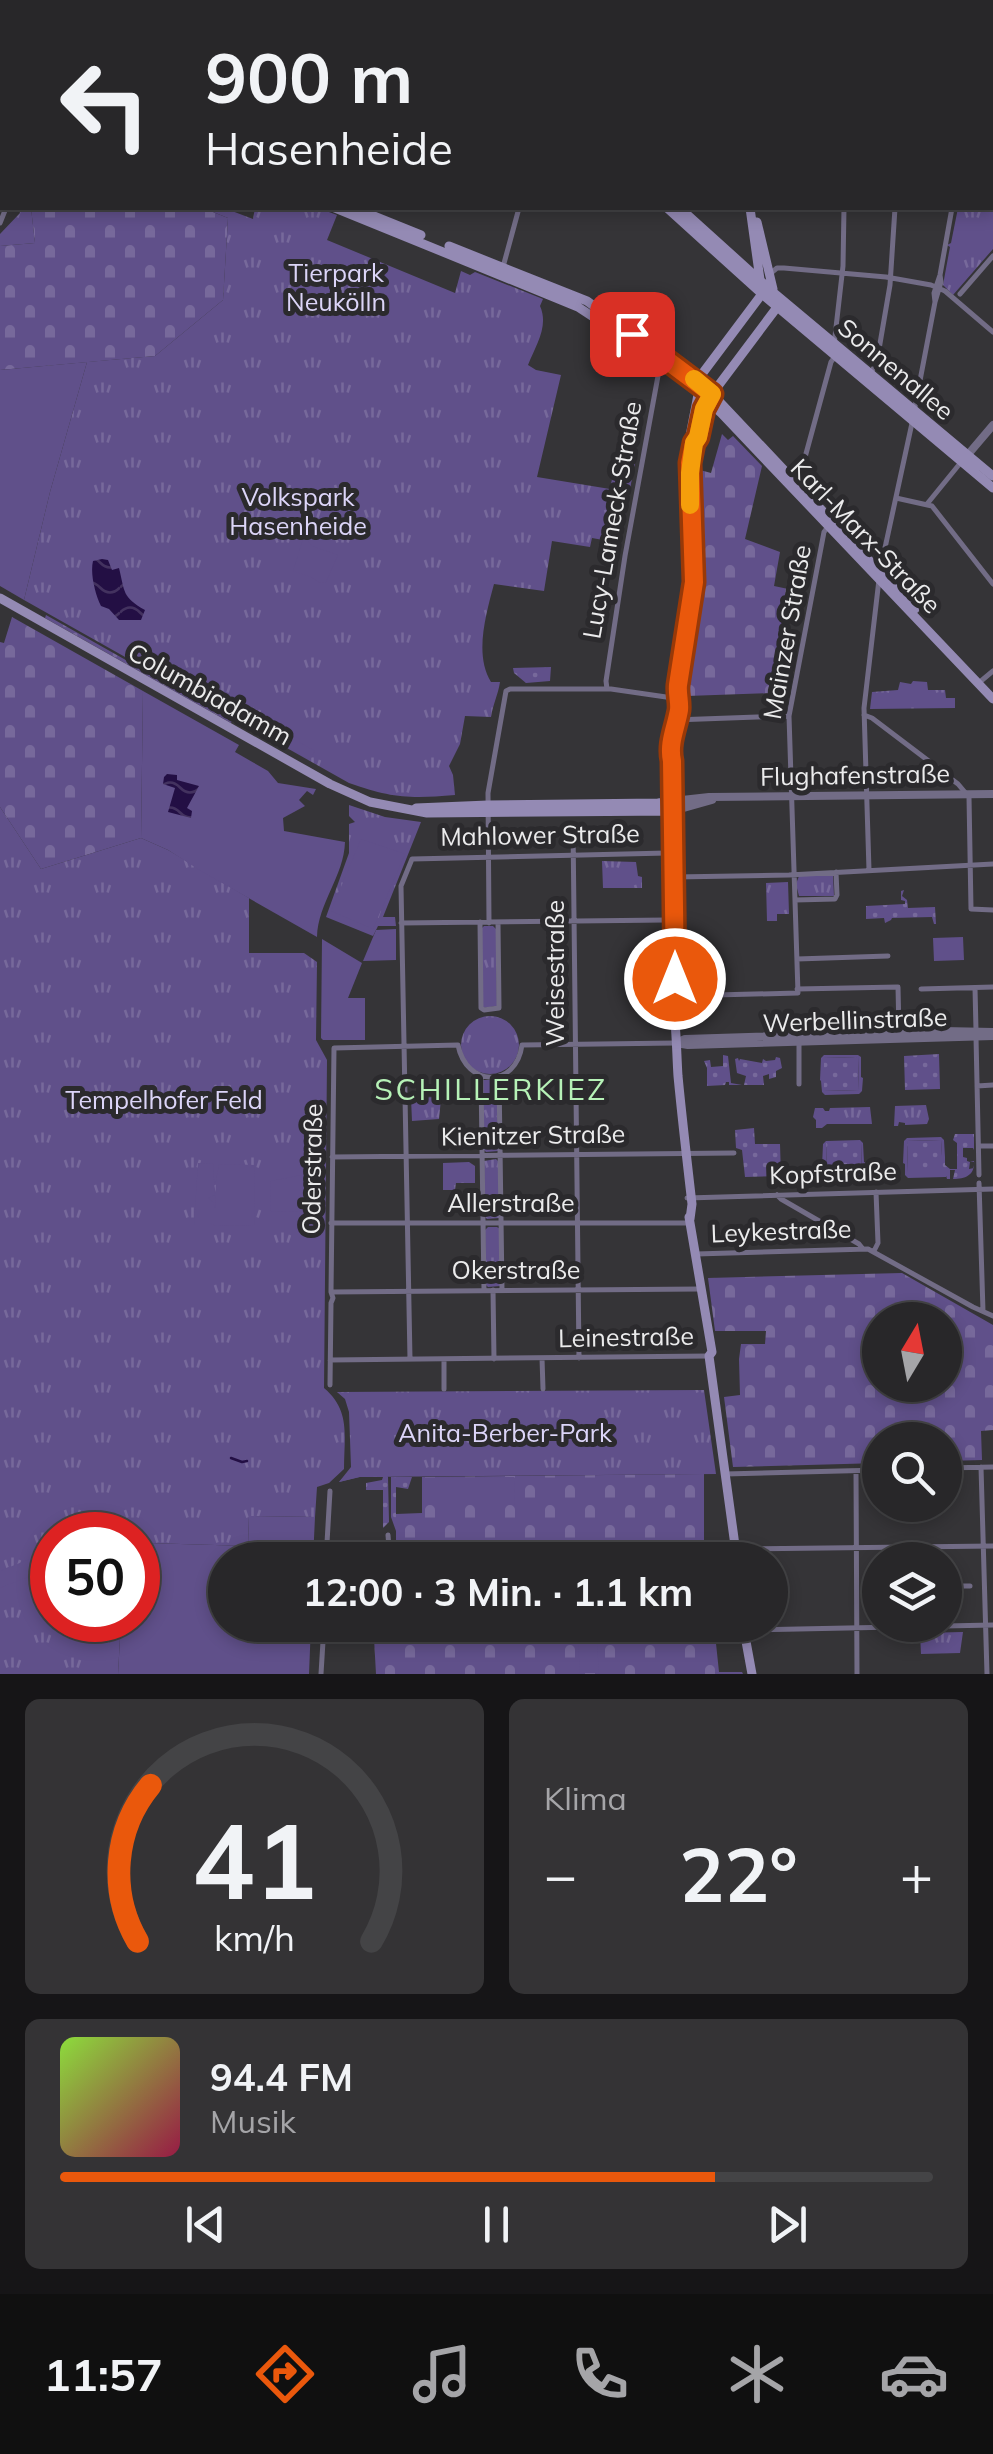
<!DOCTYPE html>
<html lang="de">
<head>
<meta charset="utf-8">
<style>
  :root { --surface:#282729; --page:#343335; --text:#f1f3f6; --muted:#a5a5a8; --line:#444446; --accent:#ea580c }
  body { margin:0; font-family:Mulish,sans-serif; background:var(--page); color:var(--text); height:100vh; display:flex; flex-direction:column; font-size:38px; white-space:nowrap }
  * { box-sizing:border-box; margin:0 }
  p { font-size:32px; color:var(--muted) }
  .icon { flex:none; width:55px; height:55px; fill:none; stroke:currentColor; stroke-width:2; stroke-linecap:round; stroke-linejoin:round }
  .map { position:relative; height:1674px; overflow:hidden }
  .sheet { display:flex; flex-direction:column; gap:25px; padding:25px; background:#161517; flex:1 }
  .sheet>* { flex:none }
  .hud { position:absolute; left:0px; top:0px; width:995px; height:210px; box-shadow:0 5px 15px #0003,0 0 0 2px var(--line); background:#282729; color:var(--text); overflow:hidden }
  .needle { width:65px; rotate:10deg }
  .tools { position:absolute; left:862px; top:1302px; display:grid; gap:20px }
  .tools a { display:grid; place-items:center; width:100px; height:100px; border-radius:50%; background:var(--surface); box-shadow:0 5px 15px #0003,0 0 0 2px var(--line); font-size:50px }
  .speed { position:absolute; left:30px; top:1512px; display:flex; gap:20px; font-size:50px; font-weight:700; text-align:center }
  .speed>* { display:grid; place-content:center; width:130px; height:130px; border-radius:50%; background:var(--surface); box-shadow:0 5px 15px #0003,0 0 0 2px var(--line); line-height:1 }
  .speed .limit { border:15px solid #d22; background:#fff; color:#111 }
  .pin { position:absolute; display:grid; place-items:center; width:85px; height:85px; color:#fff; margin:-42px; border-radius:20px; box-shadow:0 5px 15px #0006 }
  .me { position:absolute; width:110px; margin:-55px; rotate:0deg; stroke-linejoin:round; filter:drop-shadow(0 0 8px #0008) }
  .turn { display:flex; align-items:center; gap:35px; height:210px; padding:0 40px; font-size:45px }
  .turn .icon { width:130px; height:130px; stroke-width:2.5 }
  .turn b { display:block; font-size:70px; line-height:85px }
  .big { font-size:75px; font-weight:700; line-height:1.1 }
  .sheet .card { flex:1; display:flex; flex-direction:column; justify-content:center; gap:15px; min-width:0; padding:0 35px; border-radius:15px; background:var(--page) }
  .sheet .dial { align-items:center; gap:0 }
  .dial svg { height:260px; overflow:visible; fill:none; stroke:var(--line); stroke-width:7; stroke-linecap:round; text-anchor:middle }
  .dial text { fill:var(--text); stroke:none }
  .song { display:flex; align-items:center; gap:30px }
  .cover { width:120px; height:120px; border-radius:15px; background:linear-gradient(135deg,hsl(90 70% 55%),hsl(340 70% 35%)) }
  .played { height:10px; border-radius:5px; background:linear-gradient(90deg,var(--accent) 75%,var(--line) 75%) }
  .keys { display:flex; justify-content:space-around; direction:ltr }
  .heat { display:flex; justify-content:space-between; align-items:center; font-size:55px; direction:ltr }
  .sheet .tiles { flex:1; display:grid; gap:25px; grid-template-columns:1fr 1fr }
  .card:last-child { grid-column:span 2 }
  .trip { position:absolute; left:208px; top:1542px; width:580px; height:100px; border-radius:50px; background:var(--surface); box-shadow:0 5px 15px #0003,0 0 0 2px var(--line); font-weight:700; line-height:100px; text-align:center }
  .menu { display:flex; height:160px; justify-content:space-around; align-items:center; background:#101010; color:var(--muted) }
  .menu .icon { width:70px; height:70px }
  .menu .on { color:var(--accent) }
  .menu b { font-size:45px; color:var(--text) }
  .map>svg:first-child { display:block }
</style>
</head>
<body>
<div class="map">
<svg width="993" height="1674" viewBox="0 0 993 1674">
  <defs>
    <pattern id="grass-dots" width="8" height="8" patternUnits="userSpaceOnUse" patternTransform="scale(2.5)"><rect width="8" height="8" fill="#60508a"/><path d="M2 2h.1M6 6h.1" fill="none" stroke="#77699b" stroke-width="1.8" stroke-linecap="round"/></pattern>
    <pattern id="cemetery-stones" width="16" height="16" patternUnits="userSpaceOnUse" patternTransform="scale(2.5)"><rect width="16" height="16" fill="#60508a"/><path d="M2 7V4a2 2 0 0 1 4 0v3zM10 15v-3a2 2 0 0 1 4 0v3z" fill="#77699b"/></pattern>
    <pattern id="park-tufts" width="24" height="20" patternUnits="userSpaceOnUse" patternTransform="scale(2.5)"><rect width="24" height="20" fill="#60508a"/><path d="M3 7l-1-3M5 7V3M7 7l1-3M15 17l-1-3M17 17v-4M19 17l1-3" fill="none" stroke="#77699b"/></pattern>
    <pattern id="water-waves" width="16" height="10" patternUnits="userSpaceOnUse" patternTransform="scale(2.5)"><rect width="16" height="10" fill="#230f44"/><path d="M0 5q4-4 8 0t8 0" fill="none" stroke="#43325f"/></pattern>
  </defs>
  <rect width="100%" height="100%" fill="#353437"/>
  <!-- grass -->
  <path fill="url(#grass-dots)" d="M46,615L232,720L231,723L45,618Z
    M551,667L550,681L526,683L514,673L513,668Z
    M904,890L902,896L907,900L908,908L935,907L936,924H934L932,917L892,918L891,920L885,923L884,918L866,919V906L905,904V901L901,900V891Z
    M939,1054L940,1089L905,1090L904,1056Z
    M723,1055L728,1056L731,1083L742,1085H729V1082H726L725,1085L707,1086V1068L704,1061L710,1060L711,1067L723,1066Z
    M776,1057L780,1058L782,1068L776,1071V1077L769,1079V1074L763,1076L764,1085H744L746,1076L737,1073L735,1059L738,1058L739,1061L740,1059L762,1063L763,1059L766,1061L775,1060Z
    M858,1057L859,1090L824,1091L823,1058Z
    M754,1128L755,1144H780L781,1176L745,1177L742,1150L736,1148L735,1130Z
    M955,1134H974V1150L973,1148H963V1157L967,1158V1161L970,1162L969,1169L974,1168V1162H970L974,1161C975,1175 966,1179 953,1179L955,1170H950V1179H947L945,1172L908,1173L907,1141L941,1140L942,1156L945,1157V1165L950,1169H957V1143L953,1140Z
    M861,1142L862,1174L827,1175L826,1143Z
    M386,1474L388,1477L389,1522L383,1528V1490H366V1483L382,1480L383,1477H359L339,1482L343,1478Z
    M391,1477H412L408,1489L396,1487V1531L391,1517Z"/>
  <!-- cemetery -->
  <path fill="url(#cemetery-stones)" fill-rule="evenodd" d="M31,208H203L228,218L223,300L155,356L0,370V246L35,243Z
    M722,434L728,440L733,436L762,466L745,539L780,552L774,586L793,590L773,693L687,696L705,577L700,470L711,473Z
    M12,617L143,691L141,838L41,869L0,807V642L4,643Z
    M902,1273L993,1325V1430L981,1431L982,1460L945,1461V1440H880V1463L733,1467L724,1397L740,1395L739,1359L741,1344H765L766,1331H715L708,1278ZM880,1320H945V1385H880Z
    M704,1474V1549L396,1552V1514L422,1513V1477Z
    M715,1634L719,1672H742L743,1674H376L374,1638Z"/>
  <!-- park -->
  <path fill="url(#park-tufts)" d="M31,208L35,243L0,246V234L20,213L19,209Z
    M203,208H224L253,219L255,208H318L337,215L327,240L455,293L461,271L470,275L475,272L543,299L540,306C549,326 536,345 528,365L536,370L561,375L537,477L610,489L616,459L635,462L620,543L592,538L590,547L552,541L544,591L494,584C486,614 474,655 491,682H500C498,695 493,704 491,717L465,716L460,744L449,766L453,775L455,795C410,799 391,798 349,783L24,600L50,492L87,362L155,356L223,300L228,218Z
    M958,208L993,209V249L953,295L943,285L950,247L947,245L951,243Z
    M913,681L927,682L928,690H945L946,698H955V708L870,709L872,692L898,690L900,682L911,684Z
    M349,805L385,817L421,822L383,917H395L396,926H378L373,936L326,917L349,853V824L355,822L349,816Z
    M0,807L41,869L141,838L168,850L249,898V953H304L317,962L316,1040L327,1060L324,1388C351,1411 344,1436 344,1469L329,1483L317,1487L315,1517L249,1516L248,1546L147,1543L138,1549V1535H52V1620H121L118,1674H0Z
    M602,861L636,862L638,876L642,877V888H603Z
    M833,875L834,896H799L796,884L799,876Z
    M788,882L789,914H777V921H767L766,883Z
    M484,926H493L496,929L497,1006L483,1008L481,929Z
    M461 1045a29 29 0 1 1 58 0a29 29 0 1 1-58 0Z
    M483,1080H497L498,1151L486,1152L484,1150Z
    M437,1097L441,1099L439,1119L412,1121L411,1098Z
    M926,1105L929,1119L927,1124L905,1125V1123L899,1122L898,1126H894L895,1106Z
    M870,1107L872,1124H827L822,1128H816V1120L813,1117L815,1108H823L825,1111H829L830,1108Z
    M496,1159L499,1162V1218L487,1219L485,1217L484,1161Z
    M469,1162L475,1166V1183H456L455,1190H443V1163Z
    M497,1227L500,1229V1286L488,1287L486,1285L485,1230L488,1227Z
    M704,1390L716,1474L360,1477L339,1482L351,1467L349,1412L345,1399L337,1392Z
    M963,1632L960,1653L921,1654L920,1633Z"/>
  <!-- garden -->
  <path fill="#60508a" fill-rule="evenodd" d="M87,362L50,492L24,600L0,586V370Z
    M616,459L635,462L628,498L613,503L609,501Z
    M304,536L312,546L338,555L326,582L320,583L311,577L293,571Z
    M143,691L239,745L235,752L268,771L278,783L316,789L313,795L307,791L299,800L305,806L283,818L284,831L345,842C344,876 318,903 317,937L201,871L168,850L141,838Z
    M278,726L300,739L299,742L315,751L310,760L267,736L272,727Z
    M361,839L405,854L373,929L331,911Z
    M396,929V960L363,961L376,930Z
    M963,937L964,960L934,961L933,938Z
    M322,939L362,963L348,998H365V1040H323L321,1038Z
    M858,1055L861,1057V1077L863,1078L862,1091L859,1094L825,1095L822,1092L821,1081L820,1080L821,1058L824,1055ZM858,1057L859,1090L824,1091V1058Z
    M941,1137L944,1140L945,1157H942L941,1140L907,1141L908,1172H946V1177L908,1178L905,1175V1164L903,1163L904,1141L907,1138Z
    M860,1140L863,1143L864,1162L866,1163L864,1176L861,1179L827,1180L824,1177V1166H822L823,1144L826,1141ZM826,1143H861L862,1173L827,1174Z
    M198,1163L213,1164L215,1195L208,1198L213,1202L215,1208L216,1181L219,1164L255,1165L254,1225L215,1226L210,1223L209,1225H194Z
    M307,1174L305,1212L270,1211L271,1181Z
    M514,1477L515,1505H424L423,1478Z
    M249,1516L315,1517L313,1560H225V1625H311L309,1674H118L121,1620H138V1549L147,1543L248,1546Z
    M32,1558L38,1573L0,1588V1571Z
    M578,1643H597L599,1673H580Z"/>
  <!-- water -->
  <path fill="url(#water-waves)" d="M102,559L108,560L112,570L119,568C125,592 122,597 145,610L141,620H119L109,609L101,606C95,594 90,573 93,561Z
    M167,774L177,775V780L199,786L187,808L192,811L191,818L168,812L175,788L163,784L164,777Z"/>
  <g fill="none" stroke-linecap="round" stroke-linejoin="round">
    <!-- stream -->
    <path stroke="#230f44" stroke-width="2.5" d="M231,1458L242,1462L247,1461"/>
    <!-- minor -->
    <path stroke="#726c86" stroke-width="5" d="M596,0V2
      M682,0L686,2
      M85,2L90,0
      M269,2V0
      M402,2L403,0
      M845,2V0
      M941,2V0
      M992,51L993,50
      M992,73H993
      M2,95L0,113L2,140
      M992,203L993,204
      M0,223L6,208
      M503,267L519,208
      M771,273L777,268H784L886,277L931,285L945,291L993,332
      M960,294L993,256
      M935,302L934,293L940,275L952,208
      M834,345L843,266L844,208
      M871,373L877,361L890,285L895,208
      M914,412L935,302L941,282L940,275
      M798,483L831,362L836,355
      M896,498L932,506L993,584
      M927,504L962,461
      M981,681L993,671
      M607,689L606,681L625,556L660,365
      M864,715L872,718L934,765
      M674,720L789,716
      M937,768L958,784L969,797L971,909L993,910
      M573,827L579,1358
      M869,870L864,708L880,571L912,423
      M675,877L789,875L993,864
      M795,900L835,899L837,895L836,872
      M480,922L481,1008L484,1010L499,1008L498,923
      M401,923L667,920
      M489,923L488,793L506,691L510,689H611L673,698
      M797,959L888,956
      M975,988L976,1030
      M797,989L898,987L899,1032
      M921,989L993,987
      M675,996L798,993L789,716L824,532L830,524
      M976,1037L979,1175
      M481,1076L484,1290
      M499,1076L502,1290
      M799,1084V1042
      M977,1086L993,1085
      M979,1146H993
      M332,1157L734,1153
      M979,1183L983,1311
      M777,1195L781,1199L859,1244L863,1249
      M687,1198L993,1189
      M331,1223H688
      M874,1251L878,1243L876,1192
      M696,1254L868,1249L973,1307L993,1316
      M493,1290L494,1359
      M331,1292L701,1289
      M542,1358L543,1389
      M410,1359L401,886L412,859L667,853
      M444,1359V1389
      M330,1360L709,1356
      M330,1385L331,1303L333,1298L331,1292L334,1048L458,1045C466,1087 516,1089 522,1045L676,1043
      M981,1467L987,1674
      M945,1468L993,1467
      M856,1471L857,1674
      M725,1474L880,1470
      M388,1535L390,1560
      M736,1549L993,1546
      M326,1560L330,1491
      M945,1586H970
      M748,1630L993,1625
      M321,1674L324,1625"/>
    <!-- tertiary -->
    <path stroke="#726c86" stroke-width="8" d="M965,458L993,425
      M673,801L709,797L993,794
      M673,811L712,800
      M676,1043L685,1039L943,1031L993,1032
      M676,1043L688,1045L993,1036"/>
    <!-- secondary -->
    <path stroke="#948ab4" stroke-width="9" d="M408,0L411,2
      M417,0L421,2
      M715,0L716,2
      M0,55L2,57
      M0,78H2
      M335,208L578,307L648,353L697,391L721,413L993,699
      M354,208L421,235
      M667,208L762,294L993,488
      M680,208L774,293L993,476
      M757,222L773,289
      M449,246L587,301L699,383L718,400L915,609
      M693,443L690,436L702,374L762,294L750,208
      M0,598L330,784L370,802L427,813L673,811
      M676,698L679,710L674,720L665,776L669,989C677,1017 676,1046 678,1076C682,1118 687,1161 692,1204L690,1219
      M675,701L694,587L691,524V455L705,409L712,394L778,306
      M670,756L672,761L675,955
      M416,808L488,805L658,803L673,801
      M689,1217L712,1352L709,1356L737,1560
      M743,1625L752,1674"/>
  </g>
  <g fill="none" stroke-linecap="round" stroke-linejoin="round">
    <!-- route casing -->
    <g stroke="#983908" stroke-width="25">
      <path id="route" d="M632,334L712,394L704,409L698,437L694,443L690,463L694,582L678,685C677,694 680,702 679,710C676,728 668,743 672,761L675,979"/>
    </g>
    <!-- route -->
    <use href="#route" stroke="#ea580c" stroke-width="18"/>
    <!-- slow -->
    <path stroke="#f59e0b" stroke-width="18" d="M690,505V473L694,443L698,437L704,409L712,394L694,379"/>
  </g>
  <g text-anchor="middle" stroke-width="10" stroke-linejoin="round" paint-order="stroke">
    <!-- park labels -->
    <g font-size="25" fill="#dcd5f8" stroke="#2b2a2d">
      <text x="336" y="282">Tierpark<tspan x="336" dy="29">Neukölln</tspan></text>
      <text x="298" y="506">Volkspark<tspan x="298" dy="29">Hasenheide</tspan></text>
      <text x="164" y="1109">Tempelhofer Feld</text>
      <text x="505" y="1442">Anita-Berber-Park</text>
    </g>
    <!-- street labels -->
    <g font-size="25" fill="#ebebec" stroke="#2b2a2d">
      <text transform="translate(896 369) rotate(40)" y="9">Sonnenallee</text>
      <text transform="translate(612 520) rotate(-80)" y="9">Lucy-Lameck-Straße</text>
      <text transform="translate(866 536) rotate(46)" y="9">Karl-Marx-Straße</text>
      <text transform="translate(787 632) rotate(-80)" y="9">Mainzer Straße</text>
      <text transform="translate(210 694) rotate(29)" y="9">Columbiadamm</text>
      <text transform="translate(855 775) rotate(-1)" y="9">Flughafenstraße</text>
      <text transform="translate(540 835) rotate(-1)" y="9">Mahlower Straße</text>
      <text transform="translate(555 973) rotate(-90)" y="9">Weisestraße</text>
      <text transform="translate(855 1020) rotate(-2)" y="9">Werbellinstraße</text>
      <text transform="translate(533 1135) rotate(-1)" y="9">Kienitzer Straße</text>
      <text transform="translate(312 1169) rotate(-89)" y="9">Oderstraße</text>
      <text transform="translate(833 1173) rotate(-2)" y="9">Kopfstraße</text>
      <text x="511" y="1212">Allerstraße</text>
      <text transform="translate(781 1231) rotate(-2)" y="9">Leykestraße</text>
      <text x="516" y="1279">Okerstraße</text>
      <text transform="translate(626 1337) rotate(-1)" y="9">Leinestraße</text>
    </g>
    <!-- quarter labels -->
    <g font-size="30" letter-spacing="2.5" fill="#b6f2b7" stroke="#2b2a2d">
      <text x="491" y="1100">SCHILLERKIEZ</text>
    </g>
  </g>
</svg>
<div class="tools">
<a><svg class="needle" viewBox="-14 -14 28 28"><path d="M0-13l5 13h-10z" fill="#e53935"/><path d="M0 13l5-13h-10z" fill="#a5a5a8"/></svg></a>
<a><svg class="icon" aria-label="search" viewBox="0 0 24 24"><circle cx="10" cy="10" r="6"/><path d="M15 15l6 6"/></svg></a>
<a><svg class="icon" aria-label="layers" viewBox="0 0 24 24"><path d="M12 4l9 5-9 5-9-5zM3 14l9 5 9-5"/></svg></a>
</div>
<div class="speed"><div class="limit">50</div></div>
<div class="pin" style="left:632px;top:334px;background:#d93025"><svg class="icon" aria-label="arrive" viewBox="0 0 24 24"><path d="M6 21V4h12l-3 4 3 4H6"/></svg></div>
<svg class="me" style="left:675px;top:979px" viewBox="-20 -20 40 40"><circle r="17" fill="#ea580c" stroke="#fff" stroke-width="3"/><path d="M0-11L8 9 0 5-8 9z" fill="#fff"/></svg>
<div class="trip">12:00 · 3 Min. · 1.1 km</div>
<div class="hud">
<div class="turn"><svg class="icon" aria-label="left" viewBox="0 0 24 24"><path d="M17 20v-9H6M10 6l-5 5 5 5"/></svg><div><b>900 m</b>Hasenheide</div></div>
</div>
</div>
<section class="sheet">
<div class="tiles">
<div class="card dial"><svg viewBox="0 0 100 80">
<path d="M14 69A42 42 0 1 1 86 69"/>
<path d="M14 69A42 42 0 0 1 18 21" stroke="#ea580c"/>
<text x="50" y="56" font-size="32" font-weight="700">41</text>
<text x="50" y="72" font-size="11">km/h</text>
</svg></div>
<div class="card"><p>Klima</p>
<div class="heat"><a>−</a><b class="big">22°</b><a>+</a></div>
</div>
<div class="card">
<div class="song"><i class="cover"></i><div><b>94.4 FM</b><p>Musik</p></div></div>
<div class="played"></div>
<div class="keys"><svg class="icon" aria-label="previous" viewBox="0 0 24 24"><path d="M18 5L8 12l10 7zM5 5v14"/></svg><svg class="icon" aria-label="pause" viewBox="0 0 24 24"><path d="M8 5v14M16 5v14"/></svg><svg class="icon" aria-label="next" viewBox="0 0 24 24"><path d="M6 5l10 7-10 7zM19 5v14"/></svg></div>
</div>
</div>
</section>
<nav class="menu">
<b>11:57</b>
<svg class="icon on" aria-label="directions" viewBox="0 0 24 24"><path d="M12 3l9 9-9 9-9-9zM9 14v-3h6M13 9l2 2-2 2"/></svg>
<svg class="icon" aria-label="music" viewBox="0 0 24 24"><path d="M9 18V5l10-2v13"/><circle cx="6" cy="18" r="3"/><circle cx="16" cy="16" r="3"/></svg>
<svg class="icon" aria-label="phone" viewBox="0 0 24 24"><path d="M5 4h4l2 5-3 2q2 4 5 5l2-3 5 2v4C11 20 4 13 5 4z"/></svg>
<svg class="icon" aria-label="climate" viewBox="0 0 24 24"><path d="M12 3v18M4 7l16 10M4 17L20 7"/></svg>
<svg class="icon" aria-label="car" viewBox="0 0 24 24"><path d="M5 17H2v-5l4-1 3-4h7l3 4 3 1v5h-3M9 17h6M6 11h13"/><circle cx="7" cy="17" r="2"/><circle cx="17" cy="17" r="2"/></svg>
</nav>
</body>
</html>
